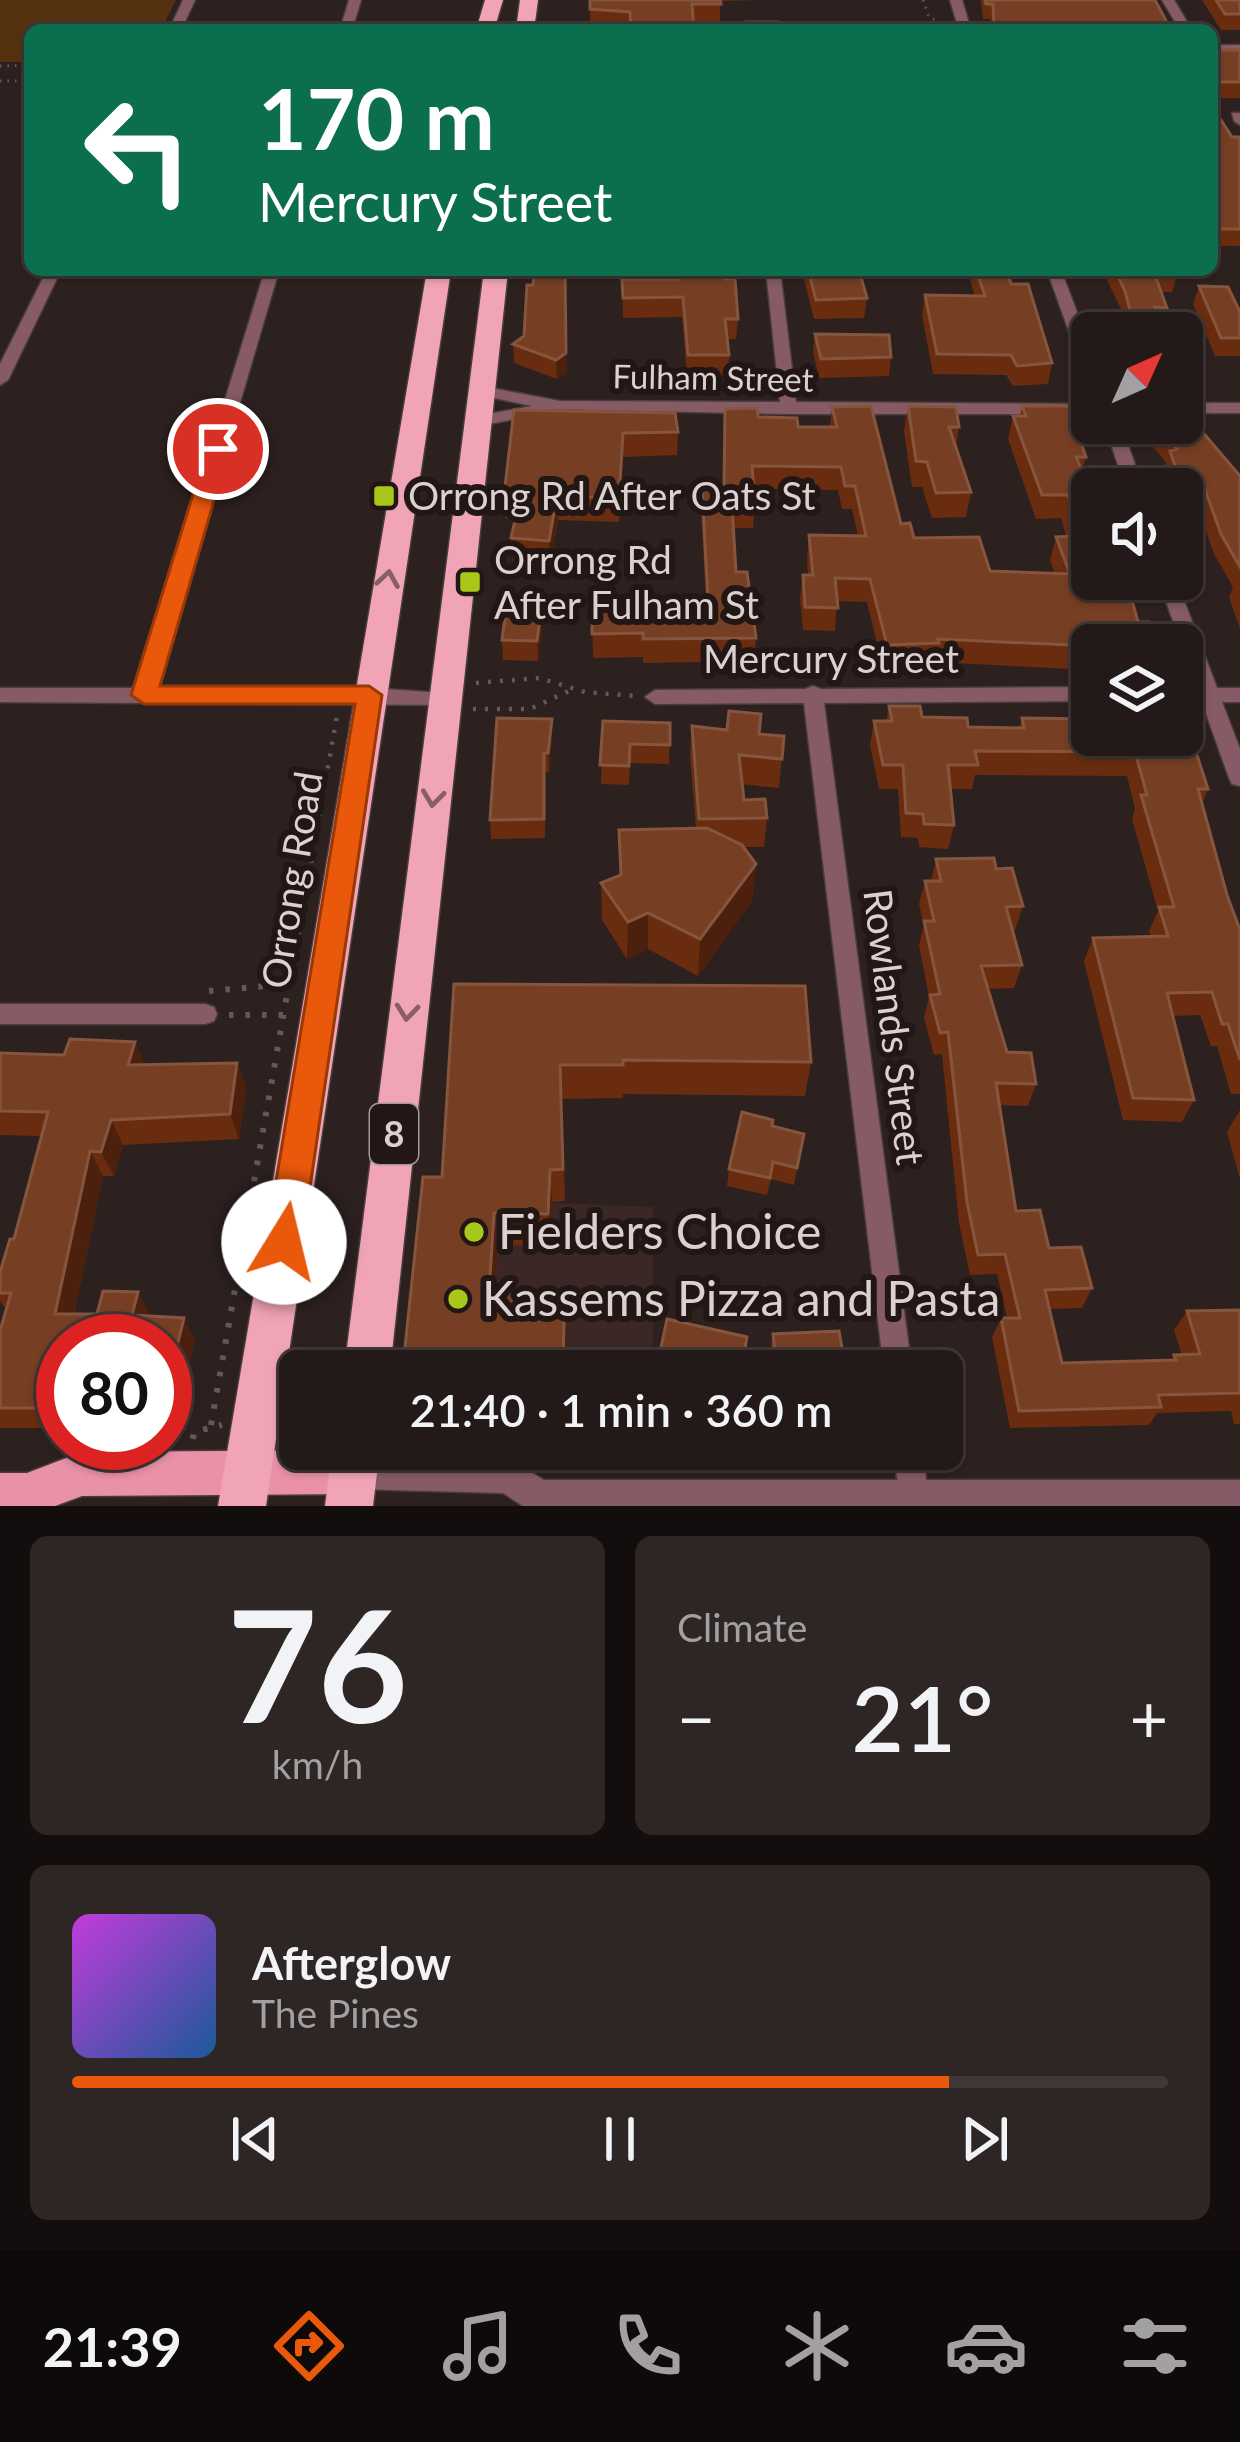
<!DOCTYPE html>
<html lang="en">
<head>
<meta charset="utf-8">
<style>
  :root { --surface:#221918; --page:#2e2625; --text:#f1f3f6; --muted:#a2a0a2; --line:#3f3837; --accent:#ea580c }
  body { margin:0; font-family:Lato,sans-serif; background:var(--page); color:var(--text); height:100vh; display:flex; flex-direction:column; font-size:45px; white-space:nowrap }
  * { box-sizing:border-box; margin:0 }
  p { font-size:39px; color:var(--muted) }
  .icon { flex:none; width:66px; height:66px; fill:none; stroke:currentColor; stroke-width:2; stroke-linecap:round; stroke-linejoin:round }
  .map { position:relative; height:1506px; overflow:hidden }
  .panel { display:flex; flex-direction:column; gap:30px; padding:30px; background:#130e0d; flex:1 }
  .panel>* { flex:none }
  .banner { position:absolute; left:24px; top:24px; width:1194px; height:252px; border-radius:18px; box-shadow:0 3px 9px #0004,0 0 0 3px var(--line); background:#0b6e4f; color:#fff; overflow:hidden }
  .needle { width:78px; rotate:45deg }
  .fabs { position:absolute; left:1071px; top:312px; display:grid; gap:24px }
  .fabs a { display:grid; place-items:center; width:132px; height:132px; border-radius:18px; background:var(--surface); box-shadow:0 3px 9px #0004,0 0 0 3px var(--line); font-size:60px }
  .speed { position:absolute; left:36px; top:1314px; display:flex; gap:24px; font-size:60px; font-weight:700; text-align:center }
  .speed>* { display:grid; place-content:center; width:156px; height:156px; border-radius:50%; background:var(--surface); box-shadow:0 3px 9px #0004,0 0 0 3px var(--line); line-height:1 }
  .speed .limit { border:18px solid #d22; background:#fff; color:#111 }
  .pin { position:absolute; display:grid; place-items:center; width:102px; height:102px; color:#fff; margin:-51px; border:6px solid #fff; border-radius:50%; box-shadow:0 3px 12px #0007 }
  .me { position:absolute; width:132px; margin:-66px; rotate:9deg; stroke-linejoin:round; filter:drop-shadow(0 0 9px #0008) }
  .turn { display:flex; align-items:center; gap:42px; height:252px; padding:0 36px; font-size:54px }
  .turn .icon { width:156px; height:156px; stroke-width:2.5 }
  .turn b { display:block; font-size:84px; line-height:102px }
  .big { font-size:90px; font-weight:600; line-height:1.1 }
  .panel .tile { flex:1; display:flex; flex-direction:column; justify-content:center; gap:18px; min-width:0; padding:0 42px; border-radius:18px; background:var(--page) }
  .panel .dial { align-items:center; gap:0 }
  .dial b { font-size:156px; line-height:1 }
  .song { display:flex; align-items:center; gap:36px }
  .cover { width:144px; height:144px; border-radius:18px; background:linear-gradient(135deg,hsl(290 70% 55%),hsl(210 70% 35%)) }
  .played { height:12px; border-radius:6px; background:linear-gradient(90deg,var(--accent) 80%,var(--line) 80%) }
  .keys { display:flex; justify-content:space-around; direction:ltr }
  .heat { display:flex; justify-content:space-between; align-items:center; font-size:66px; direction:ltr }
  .panel .tiles { flex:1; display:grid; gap:30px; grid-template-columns:1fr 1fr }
  .tile:last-child { grid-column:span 2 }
  .trip { position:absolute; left:279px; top:1350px; width:684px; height:120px; border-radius:18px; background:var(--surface); box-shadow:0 3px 9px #0004,0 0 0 3px var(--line); font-weight:600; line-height:120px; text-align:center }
  .menu { display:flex; height:192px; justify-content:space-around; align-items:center; background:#0e0a0a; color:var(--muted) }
  .menu .icon { width:84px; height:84px }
  .menu .current { color:var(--accent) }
  .menu b { font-size:54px; color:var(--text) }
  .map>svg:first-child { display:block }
</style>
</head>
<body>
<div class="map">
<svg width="1240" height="1506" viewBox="0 0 1240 1506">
  <rect width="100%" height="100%" fill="#2d2120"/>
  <!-- built -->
  <path fill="#3b2826" d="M426,1198L653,1207V1371H407Z"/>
  <!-- green -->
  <path fill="#54320f" d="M0,0H176L161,30H30V62H0Z"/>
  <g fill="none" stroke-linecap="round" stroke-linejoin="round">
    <!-- service casing -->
    <g stroke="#493d3c" stroke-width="8">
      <path id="service" d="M735,30L746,24H777"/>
    </g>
    <!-- minor casing -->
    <g stroke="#493d3c" stroke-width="3">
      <path id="minor" d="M183,0H195L181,30H169Z
        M349,0H361L352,30H340Z
        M950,0H962L971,30H959Z
        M1162,0H1174L1192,30H1180Z
        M1232,113H1240V125L1234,121Z
        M47,270H61L8,380L0,385V364Z
        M265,270H279L156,688H369L444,693L454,700L451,705L0,702V688H136Z
        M766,270H780L796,402L1082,404L1090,409L1082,414H789L549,409L541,414L478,426L470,421L478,416L532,406L475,394V388L481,386L560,401L780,402Z
        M1047,270H1061L1092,352V379L1084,374Z
        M1182,403H1240V413H1182Z
        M1104,423H1120L1144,489H1126Z
        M1158,579H1176L1217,688H1240V702H1222L1240,749V786L1232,784L1229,778L1202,702H1182V688H1197Z
        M813,686L821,689L1092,687V701L824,703L912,1371H884L804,703L655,704L645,697L655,690L805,689Z
        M0,1004H205L214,1007L217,1014L214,1021L205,1024H0Z
        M893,1449H923L928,1499L925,1506H901Z"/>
    </g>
    <!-- tertiary casing -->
    <g stroke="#493d3c" stroke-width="3">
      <path id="tertiary" d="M1212,45H1240V53H1212Z
        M354,1455L508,1459L544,1480H1240V1506H523L503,1493L354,1489L342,1484L337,1472L342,1460Z"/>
    </g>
    <!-- primary casing -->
    <g stroke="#493d3c" stroke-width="3">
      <path id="primary" d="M354,1450L369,1457L376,1472L369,1487L354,1494L82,1496L55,1506H0V1473H27L82,1452Z"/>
    </g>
    <!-- trunk casing -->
    <g stroke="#493d3c" stroke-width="3">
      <path id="trunk" d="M485,0H503L494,30H476Z
        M520,0H538L534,30H516Z
        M427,270H451L266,1506H218Z
        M484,270H508L390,1371H344Z
        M332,1449H380L373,1506H325Z"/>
    </g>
    <!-- path-far2 -->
    <path stroke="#645958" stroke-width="3" stroke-dasharray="1.5 6" stroke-linecap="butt" d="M923,0L929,17L946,25
      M0,66L30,65
      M0,81H30"/>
    <!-- path-far1 -->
    <path stroke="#645958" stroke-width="4.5" stroke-dasharray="3 9" stroke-linecap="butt" d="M476,683L539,678L585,692L635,696
      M473,709H530L571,690
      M290,981L337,716"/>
    <!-- path -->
    <path stroke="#645958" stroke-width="6" stroke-dasharray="4.5 12" stroke-linecap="butt" d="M209,991L290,984
      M229,1015H284
      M211,1425L290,978
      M193,1439L194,1432L222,1425"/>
    <!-- service -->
    <use href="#service" stroke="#865b66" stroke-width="6"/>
    <!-- minor -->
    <use href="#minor" fill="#865b66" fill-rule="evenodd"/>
    <!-- tertiary -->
    <use href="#tertiary" fill="#865b66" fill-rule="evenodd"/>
    <!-- primary -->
    <use href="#primary" fill="#e991a7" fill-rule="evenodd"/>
    <!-- trunk -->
    <use href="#trunk" fill="#f0a4b6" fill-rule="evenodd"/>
  </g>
  <!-- wall -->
  <path fill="#692c0f" d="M590,0H762L720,1V23H693L694,30L590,29Z
    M981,0H1146L1171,30H991L990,19H983Z
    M1202,0H1240V30H1221Z
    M1212,50H1240V98H1212Z
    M1212,114L1232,137H1240V246H1212Z
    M803,270H859L867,298L864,318L814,319L803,275Z
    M967,270H1007L1011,284L1052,363L1048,384L1013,386L1006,375L933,374L922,315L925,295L975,296Z
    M1102,270H1175L1177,275L1172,292H1161L1167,308L1163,321L1170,333H1121L1123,322L1121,309Z
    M622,279H679L738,319L736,339H727L729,355L728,375L687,376L682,317L623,318Z
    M533,285L567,372L557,379L514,363L513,344L524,336Z
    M1199,286L1240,312V356H1215L1193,304Z
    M815,334L891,357L889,376L819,378L813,352Z
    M908,406L959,427L956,446L971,492L966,517L932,518L922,487H912L904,431Z
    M1022,406L1086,457L1082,471L1092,670L935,662L934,666L883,668L867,602L837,601L835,631L803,630L800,598L803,575H808L807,558L809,535L858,536L852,509H842L838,490L754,489L755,505L753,528H733L736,572L756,638L754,661L643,663V657L593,658L592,606L644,605L706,600L701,510L702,487H723L725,409L798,427H830L832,407L901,524L914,538L990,571L1055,574L1050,560L1056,537L1066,536L1061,518L1036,519L1008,439L1013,416H1020Z
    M514,410L678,432L677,455L623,457L619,522L558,520L550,565L513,562L511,538L515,519H506L504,495Z
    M1152,423H1182L1240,475V629L1229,597L1233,587L1214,554L1195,500H1182V489H1170L1164,470L1166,462L1147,440Z
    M542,629L538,661L503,660L502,640Z
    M889,706L922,717L968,727L1019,728L1022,718L1090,719L1092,714V735H1182L1208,789L1202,804L1227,895L1240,930V1094H1231L1217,1046H1211L1200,1015L1173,1016L1194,1100L1182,1122L1123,1120L1084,961L1093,938L1151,937L1149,931L1158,911L1132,819L1135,809L1127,776L975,775L972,789H950L954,825L948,849L919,847L918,838L901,837L898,789H879L870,745L874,721H886Z
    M603,721L670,723L669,764L630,763L629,785L601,784Z
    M692,726L784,736L779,788L742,784L744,800L767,818L764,847H743L756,864L752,901L698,976L648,949L627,959L602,920L601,883L620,875L619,830L696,828L690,755Z
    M552,739L549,772H545V838L491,839L490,820Z
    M936,859L996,869L1023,906L1015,930H1012L1022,965L1014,988L988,989L1007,1052L1036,1084L1028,1106L999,1105L1016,1211L1049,1248L1092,1288L1082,1308L1050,1309L1062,1363L1171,1360L1174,1355H1182L1174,1330L1187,1311L1240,1310V1424H1234L1231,1411L1157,1413L1149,1425L1010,1428L992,1337L1001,1318H1007L997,1274L970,1275L959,1223L942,1054L934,1055L924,1018L929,997L919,945L924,925L919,904L925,881H931Z
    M454,984L811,1062L805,1096L623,1094V1098L562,1099L565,1201L552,1202L550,1246L498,1245L495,1292H565L567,1322L566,1371H404L403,1366L442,1177Z
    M0,1053L144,1064L237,1063L246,1088L239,1139L123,1145L114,1176H103L74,1314L150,1315L195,1340L179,1407H165V1341H63V1428H0V1331L6,1309L0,1301V1272L14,1239L41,1136L0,1135Z
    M1240,1110V1179L1227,1132Z
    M772,1126L804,1134L794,1185L771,1179L767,1195L727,1186L729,1169Z
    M773,1334L846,1371H772L770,1350Z"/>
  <!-- shaded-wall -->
  <path fill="#4c200d" d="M565,270L567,372L557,379L556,360Z
    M623,433V457L619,522V498Z
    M557,496L558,520L550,565L549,541Z
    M541,610L542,629L538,661L537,641Z
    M552,719V739L549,772L548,753Z
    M756,864L752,901L698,976L700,939Z
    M648,913V949L627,959L628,922Z
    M135,1042L146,1067L128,1065Z
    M237,1063L246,1088L239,1139L230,1114Z
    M111,1120L123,1145L114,1176L101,1152Z
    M90,1151L103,1176L69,1336L55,1314Z
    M550,1170L552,1202L550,1246L548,1214Z
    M494,1213L498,1245L493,1321L489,1292Z
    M138,1292L150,1315L144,1337L132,1315Z
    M565,1292L567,1322L566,1371H564Z
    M184,1318L195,1340L179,1407L167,1387Z"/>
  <!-- building -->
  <path fill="#763e23" stroke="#85553e" stroke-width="3" d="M590,0H720L721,4H692L694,30H631L630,12L590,9Z
    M985,0H1155L1171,30H994L993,4H986Z
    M1216,0H1240V14H1225Z
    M1212,50H1240V82H1212Z
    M1212,114L1215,120H1221L1232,137H1240V229H1212Z
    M534,270H565L566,353L556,360L513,344L524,336L527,285H533Z
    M683,270H723L725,279H735L738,319H725L729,355H688L683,297L623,298L622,279H679Z
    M808,270H859L867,298L816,300Z
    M976,270H1007L1011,284H1028L1052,363L1017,366L1011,355L937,354L925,295L985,296Z
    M1115,270H1175L1177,275H1155L1167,308L1155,307L1170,333H1137L1125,315H1131L1125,291Z
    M1199,286L1228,287L1240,312V338H1221Z
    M815,334L889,335L891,357L821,359Z
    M871,406L901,524L910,523L914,538L979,537L990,571L1070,574L1056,537L1078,536L1068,495H1042L1013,416H1026L1022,406H1068L1086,457H1076L1092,493V579H1126L1138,622H1149L1159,645L1092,646L938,639L939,643L887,645L870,579L835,578L838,608L805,607L803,575H813L809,535L866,536L855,486H845L841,467L752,466L755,505H732L736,572H747L756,638L643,639V633L592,634V606L644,605V598L708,600L702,487H724L725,409L757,408L758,417L797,418L798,427H837L832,407Z
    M908,406L956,407L959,427H949L971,492L936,493L927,462L916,461Z
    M514,410L675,413L678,432L623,433L619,498L557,496L549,541L511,538L521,495H504Z
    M1188,415L1240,476V567L1221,534L1202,481L1180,480L1170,451L1177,449L1155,423H1182V416Z
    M506,609L541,610L537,641L502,640Z
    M889,706H920L922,717L967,718L968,727L1024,728L1022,718L1092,719V735H1182L1183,712L1208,789H1198L1227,895L1240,930V1060L1228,1024H1222L1212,992L1167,993L1194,1100L1133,1098L1093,938L1168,936L1159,907H1174L1141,795H1147L1135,752L975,751L978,765H948L954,825L924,824L923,814L906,813L903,765H883L874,721H892Z
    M729,711L761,714L759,734L784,736L782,759L739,755L744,800L765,799L767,818L699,819L692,726L727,730Z
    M497,718L552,719L548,753H544V819L490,820Z
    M603,721L670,723V745L630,744L629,766L600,765Z
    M707,828L742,845L756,864L700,939L648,913L628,922L601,883L621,875L619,830Z
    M994,858L996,869L1012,868L1023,906L1006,907L1022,965L981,966L1007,1052L1031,1053L1036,1084L996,1083L1016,1211L1040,1210L1049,1248L1081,1247L1092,1288L1045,1290L1062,1363L1176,1360L1174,1355L1200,1354L1187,1311L1240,1310V1393L1158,1395L1161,1407L1019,1411L1001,1318H1020L1005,1254L978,1255L967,1202L948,1032L940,1033L930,995L940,994L924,921H934L925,881H941L936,859Z
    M454,984L805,986L811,1062L623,1060V1065H560L563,1169L550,1170L548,1214L494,1213L489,1292H565L563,1359L494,1358L493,1371H431L432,1367L403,1366L423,1177H442Z
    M70,1039L135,1042L128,1065L237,1063L230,1114L111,1120L101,1152L90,1151L55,1314H97L103,1291L138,1292L132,1315L184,1318L167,1387H165V1341H63L62,1408H0V1331L11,1293H0V1272L10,1239H14L48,1112L0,1111V1053L64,1055Z
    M742,1112L773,1120L772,1126L804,1134L797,1168L773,1162L770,1178L729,1169Z
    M667,1319L747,1337L741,1371H656Z
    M839,1331L846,1371H777L773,1334Z"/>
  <!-- one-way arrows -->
  <defs><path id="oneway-chevron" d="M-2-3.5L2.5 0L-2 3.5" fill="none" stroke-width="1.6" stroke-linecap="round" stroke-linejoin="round" transform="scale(3)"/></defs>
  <g stroke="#8a5e66">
    <use href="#oneway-chevron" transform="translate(388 579) rotate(-81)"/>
    <use href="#oneway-chevron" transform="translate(433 798) rotate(97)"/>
    <use href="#oneway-chevron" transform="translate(407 1012) rotate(96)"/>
  </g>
  <!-- route -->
  <path fill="#ea580c" stroke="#983908" stroke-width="3" d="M218,442L229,449L160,686H369L382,695L302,1242L297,1254L284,1259L272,1254L266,1242L355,704H144L131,695L207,449Z"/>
  <!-- markers -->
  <g fill="#a9c719" stroke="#231716" stroke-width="4.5">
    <rect x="372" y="484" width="24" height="24" rx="6"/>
    <rect x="458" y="570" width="24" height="24" rx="6"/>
    <circle cx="474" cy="1232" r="12"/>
    <circle cx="458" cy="1299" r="12"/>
  </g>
  <g text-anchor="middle" stroke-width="12" stroke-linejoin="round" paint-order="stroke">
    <!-- far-street labels -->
    <g font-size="33" fill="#dad1d0" stroke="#231716">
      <text transform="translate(713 378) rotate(1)" y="12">Fulham Street</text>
    </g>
    <!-- shield labels -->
    <rect fill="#231716" stroke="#a39998" stroke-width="3" x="370" y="1104" width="48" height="60" rx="9"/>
    <g font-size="36" font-weight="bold" fill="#dad1d0">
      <text x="394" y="1147">8</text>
    </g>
    <!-- poi labels -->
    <g font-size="39" fill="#dad1d0" stroke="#231716" text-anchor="start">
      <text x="408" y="510">Orrong Rd After Oats St</text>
      <text x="494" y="574">Orrong Rd<tspan x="494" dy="45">After Fulham St</tspan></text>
    </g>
    <!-- street labels -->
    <g font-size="39" fill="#dad1d0" stroke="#231716">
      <text x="831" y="673">Mercury Street</text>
      <text transform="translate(292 880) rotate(-81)" y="14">Orrong Road</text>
      <text transform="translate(894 1027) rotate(83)" y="14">Rowlands Street</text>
    </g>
    <!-- near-poi labels -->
    <g font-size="48" fill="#dad1d0" stroke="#231716" text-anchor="start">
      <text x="498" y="1249">Fielders Choice</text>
      <text x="482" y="1316">Kassems Pizza and Pasta</text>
    </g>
  </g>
</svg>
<div class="fabs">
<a><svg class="needle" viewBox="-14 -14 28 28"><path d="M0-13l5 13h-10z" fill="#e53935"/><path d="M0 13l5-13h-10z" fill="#a2a0a2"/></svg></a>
<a><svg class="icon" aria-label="sound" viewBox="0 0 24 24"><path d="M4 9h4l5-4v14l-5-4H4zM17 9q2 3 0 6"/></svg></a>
<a><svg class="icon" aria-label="layers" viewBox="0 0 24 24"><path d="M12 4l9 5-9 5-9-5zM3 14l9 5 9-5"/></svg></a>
</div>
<div class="speed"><div class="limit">80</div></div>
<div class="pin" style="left:218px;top:449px;background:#d93025"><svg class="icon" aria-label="arrive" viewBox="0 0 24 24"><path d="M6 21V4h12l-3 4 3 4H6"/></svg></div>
<svg class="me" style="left:284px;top:1242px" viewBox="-20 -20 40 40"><circle r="19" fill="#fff"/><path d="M0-13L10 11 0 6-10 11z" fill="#ea580c"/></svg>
<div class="trip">21:40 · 1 min · 360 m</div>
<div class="banner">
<div class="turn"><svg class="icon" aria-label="left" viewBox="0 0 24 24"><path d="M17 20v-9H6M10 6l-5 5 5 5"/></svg><div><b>170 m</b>Mercury Street</div></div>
</div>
</div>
<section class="panel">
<div class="tiles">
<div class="tile dial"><b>76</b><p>km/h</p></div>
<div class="tile"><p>Climate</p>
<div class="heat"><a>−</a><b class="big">21°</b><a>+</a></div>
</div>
<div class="tile">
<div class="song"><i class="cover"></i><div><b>Afterglow</b><p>The Pines</p></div></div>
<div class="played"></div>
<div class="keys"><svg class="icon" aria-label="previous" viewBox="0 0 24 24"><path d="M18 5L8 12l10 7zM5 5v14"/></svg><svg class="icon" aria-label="pause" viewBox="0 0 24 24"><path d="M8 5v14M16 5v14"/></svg><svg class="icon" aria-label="next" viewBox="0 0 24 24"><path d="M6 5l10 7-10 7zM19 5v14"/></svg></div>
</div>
</div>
</section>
<nav class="menu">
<b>21:39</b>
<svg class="icon current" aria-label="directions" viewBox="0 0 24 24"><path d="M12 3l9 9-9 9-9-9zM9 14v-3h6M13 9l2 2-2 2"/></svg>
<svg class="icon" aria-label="music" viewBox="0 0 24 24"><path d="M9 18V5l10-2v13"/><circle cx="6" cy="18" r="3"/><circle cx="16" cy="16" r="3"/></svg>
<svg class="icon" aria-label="phone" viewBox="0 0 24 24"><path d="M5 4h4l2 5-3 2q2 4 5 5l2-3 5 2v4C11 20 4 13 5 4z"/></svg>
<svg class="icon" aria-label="climate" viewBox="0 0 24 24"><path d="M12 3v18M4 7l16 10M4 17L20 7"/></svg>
<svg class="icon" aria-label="car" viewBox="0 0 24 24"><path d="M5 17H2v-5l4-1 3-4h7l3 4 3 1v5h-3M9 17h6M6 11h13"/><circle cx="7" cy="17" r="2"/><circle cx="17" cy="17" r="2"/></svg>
<svg class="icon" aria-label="filters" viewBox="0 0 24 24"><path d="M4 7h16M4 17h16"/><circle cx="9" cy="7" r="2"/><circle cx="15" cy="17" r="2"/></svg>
</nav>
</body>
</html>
